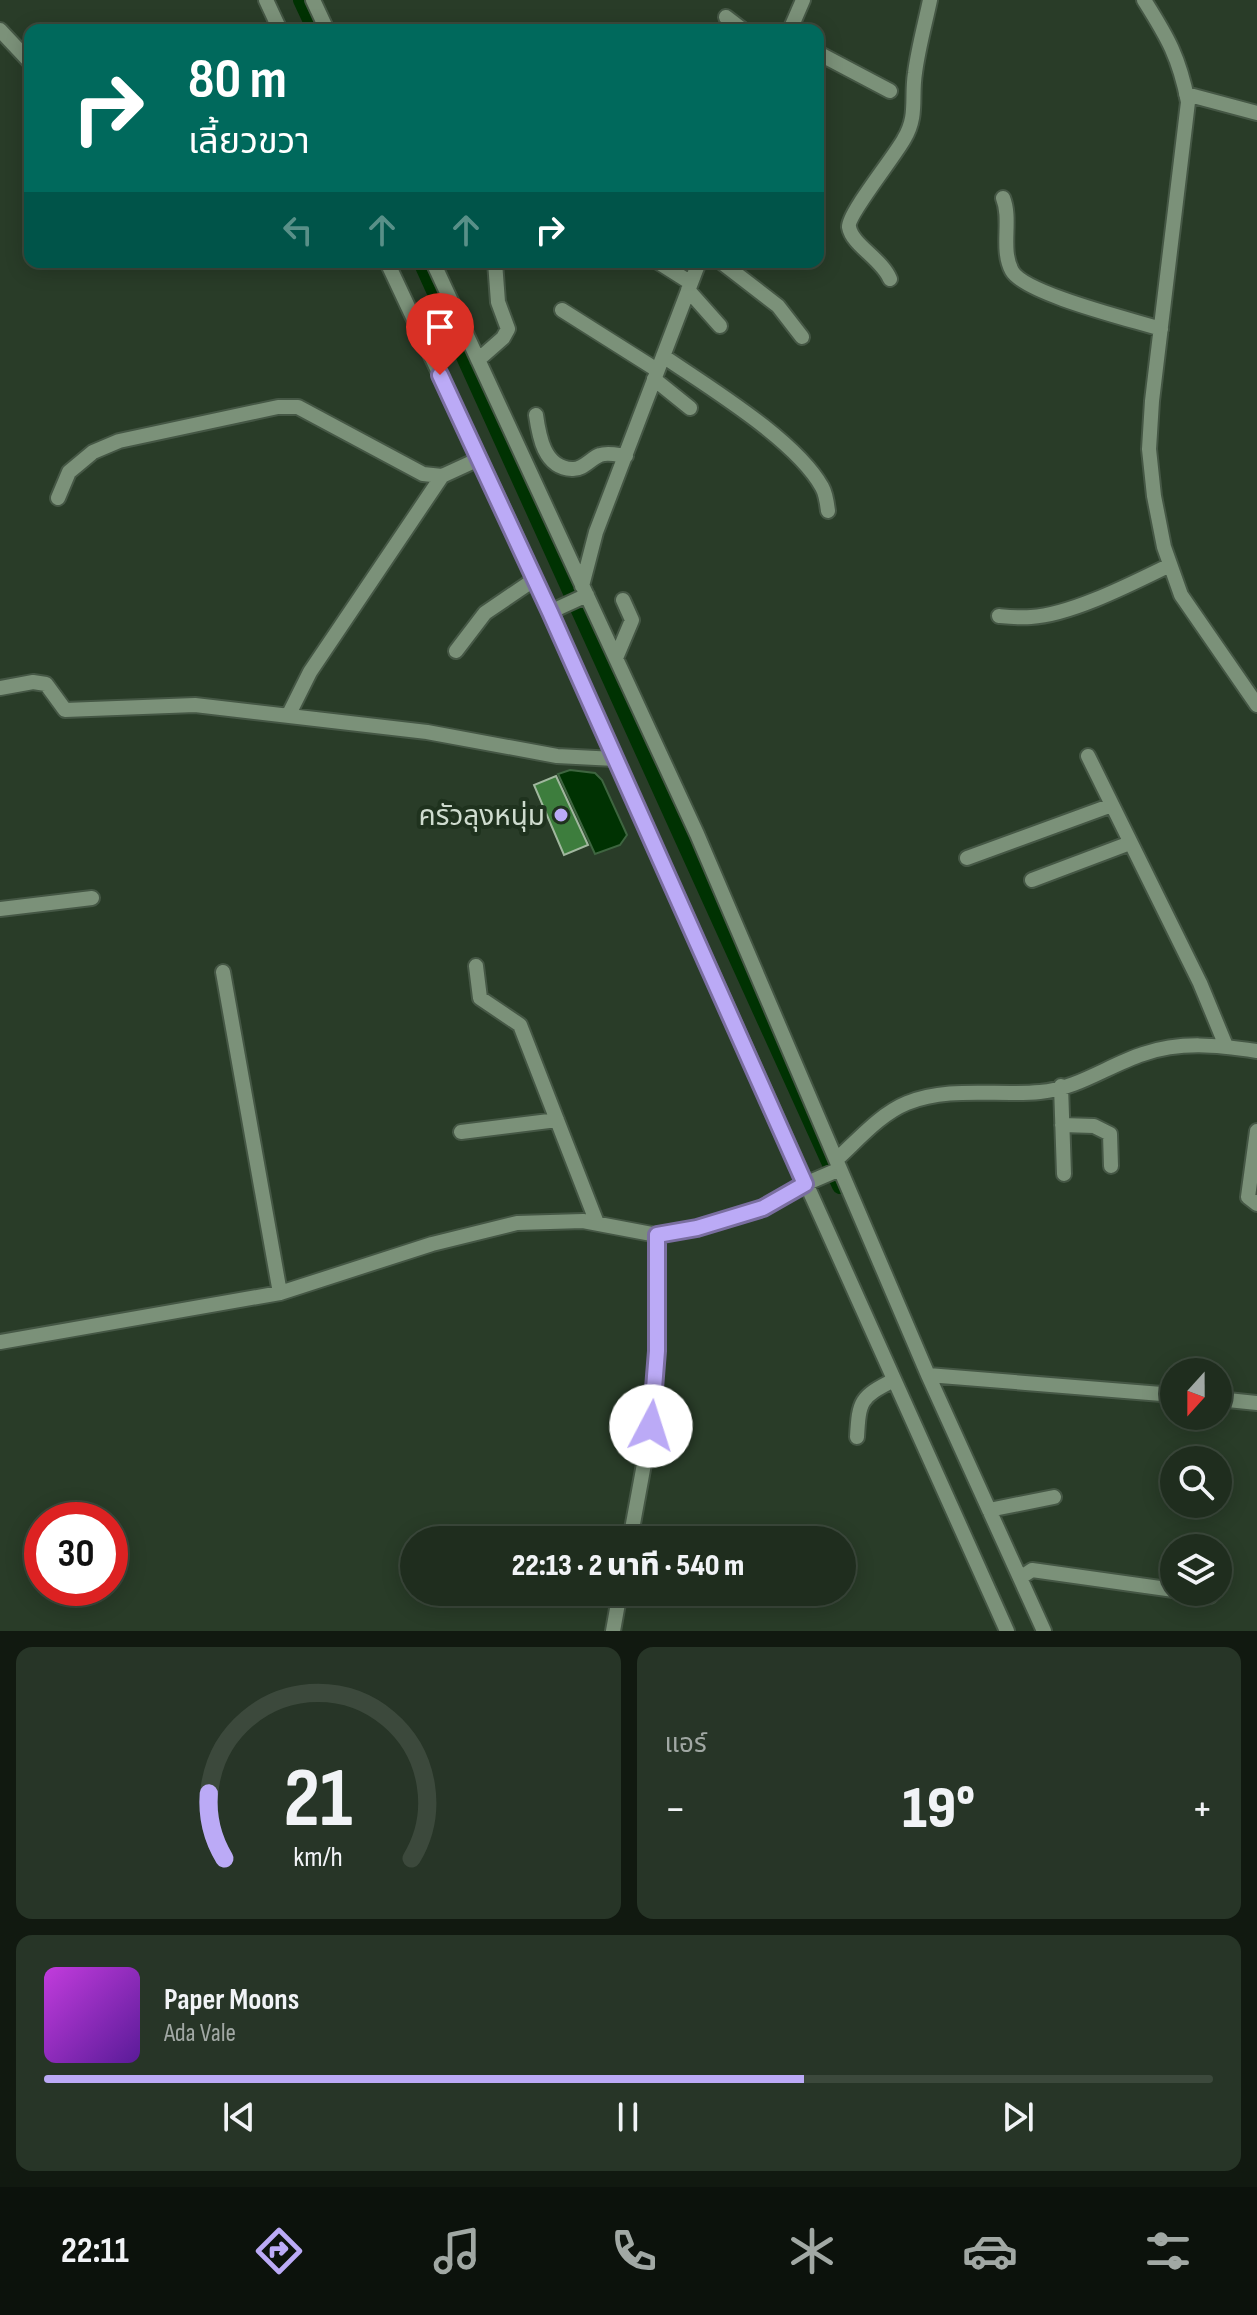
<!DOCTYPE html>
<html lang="th">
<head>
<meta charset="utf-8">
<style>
  :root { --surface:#1f2d1e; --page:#273527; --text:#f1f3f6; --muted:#a1a8a4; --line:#3c493c; --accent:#bbaaf6 }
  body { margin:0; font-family:"Sofia Sans Condensed","Noto Sans Thai",sans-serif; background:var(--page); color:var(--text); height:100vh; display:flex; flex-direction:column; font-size:30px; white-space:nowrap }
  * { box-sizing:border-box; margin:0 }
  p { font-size:26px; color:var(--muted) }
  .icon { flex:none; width:44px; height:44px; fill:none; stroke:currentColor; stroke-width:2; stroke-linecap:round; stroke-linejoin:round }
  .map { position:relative; height:1631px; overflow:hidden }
  .drawer { display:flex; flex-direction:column; gap:16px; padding:16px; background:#111910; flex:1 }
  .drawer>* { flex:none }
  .top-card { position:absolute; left:24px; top:24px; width:800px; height:244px; border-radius:16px; box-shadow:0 4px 20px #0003,0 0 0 2px var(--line); background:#00695c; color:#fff; overflow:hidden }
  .needle { width:52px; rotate:201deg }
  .buttons { position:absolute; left:1160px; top:1358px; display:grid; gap:16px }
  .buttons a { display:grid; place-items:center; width:72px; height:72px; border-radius:50%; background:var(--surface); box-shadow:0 4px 20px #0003,0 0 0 2px var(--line); font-size:40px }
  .speed { position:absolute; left:24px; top:1502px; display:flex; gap:16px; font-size:40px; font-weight:700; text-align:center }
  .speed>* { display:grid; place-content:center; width:104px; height:104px; border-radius:50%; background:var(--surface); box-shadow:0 4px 20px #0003,0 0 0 2px var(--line); line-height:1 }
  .speed .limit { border:12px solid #d22; background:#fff; color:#111 }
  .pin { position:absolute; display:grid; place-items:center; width:68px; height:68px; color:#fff; margin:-82px -34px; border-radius:50% 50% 50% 0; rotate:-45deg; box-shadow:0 0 8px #0007 }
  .pin .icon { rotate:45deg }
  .me { position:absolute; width:88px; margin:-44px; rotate:5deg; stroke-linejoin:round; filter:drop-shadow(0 0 6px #0008) }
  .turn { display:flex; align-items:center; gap:28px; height:168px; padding:0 32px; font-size:36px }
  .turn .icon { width:104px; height:104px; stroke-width:2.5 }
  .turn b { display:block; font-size:56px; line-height:68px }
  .lanes { display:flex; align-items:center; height:76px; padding:0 32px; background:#0003; justify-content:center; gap:40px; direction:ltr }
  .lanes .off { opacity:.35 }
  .big { font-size:60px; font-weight:800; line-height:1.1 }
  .drawer .card { flex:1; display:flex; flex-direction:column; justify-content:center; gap:12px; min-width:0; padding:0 28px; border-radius:16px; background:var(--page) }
  .drawer .dial { align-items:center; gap:0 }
  .dial svg { height:208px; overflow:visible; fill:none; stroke:var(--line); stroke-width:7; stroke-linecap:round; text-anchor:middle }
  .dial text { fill:var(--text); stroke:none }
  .song { display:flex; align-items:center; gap:24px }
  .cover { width:96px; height:96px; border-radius:12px; background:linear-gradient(135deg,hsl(290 70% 55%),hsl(270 70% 35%)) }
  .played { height:8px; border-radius:4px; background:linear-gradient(90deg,var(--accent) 65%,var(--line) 65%) }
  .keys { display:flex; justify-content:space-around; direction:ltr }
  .heat { display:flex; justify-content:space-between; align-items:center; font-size:44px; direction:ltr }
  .drawer .tiles { flex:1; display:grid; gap:16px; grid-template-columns:1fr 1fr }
  .card:last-child { grid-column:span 2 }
  .trip { position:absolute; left:400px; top:1526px; width:456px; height:80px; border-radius:40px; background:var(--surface); box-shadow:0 4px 20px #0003,0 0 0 2px var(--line); font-weight:800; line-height:80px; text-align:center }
  .tab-bar { display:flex; height:128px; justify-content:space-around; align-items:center; background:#0c120c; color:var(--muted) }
  .tab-bar .icon { width:56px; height:56px }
  .tab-bar .on { color:var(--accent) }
  .tab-bar b { font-size:36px; color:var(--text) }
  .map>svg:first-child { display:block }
</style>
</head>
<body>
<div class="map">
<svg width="1257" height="1631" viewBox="0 0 1257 1631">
  <rect width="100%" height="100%" fill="#293c28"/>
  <!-- water -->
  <path fill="#003202" stroke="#3e6540" stroke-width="2" d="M570,770L595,773L602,780L627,835L620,845L595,854L558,774Z"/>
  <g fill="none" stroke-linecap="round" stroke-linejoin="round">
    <!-- canal -->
    <path stroke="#003202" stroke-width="16" d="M301,0L315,30
      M421,262L840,1186"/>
  </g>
  <!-- building -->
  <path fill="#3d7d3d" stroke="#a0b79e" stroke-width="2" d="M556,776L588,845L564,855L534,785Z"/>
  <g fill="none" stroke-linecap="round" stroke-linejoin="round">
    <!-- minor casing -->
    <g stroke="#455745" stroke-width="18">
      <path id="minor" d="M266,0L280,30
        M313,0L327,30
        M1144,0C1168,38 1179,57 1188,102L1152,401L1149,449L1154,496L1164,547L1181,595L1257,705
        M726,17L743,30
        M0,30L30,62
        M790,30L803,0
        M818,53L890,91
        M1186,94L1257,113
        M1003,198C1012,220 1000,249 1012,271C1025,294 1133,320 1161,329
        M387,262L512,528L1007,1631
        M433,262L697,834L928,1375L1044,1631
        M658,262L691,283
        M721,262L778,306L802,337
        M890,279C882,259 852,245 849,227C847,215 895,156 904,139C918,116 911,98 915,73C918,49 925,24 930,0
        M688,290L720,326
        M562,310L657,370
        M663,356C708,387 795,439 822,487C826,494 827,503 828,511
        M478,360L503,338L508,329L498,302L495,262
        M654,379L690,408
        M536,415C539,436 544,468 572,469C583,470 591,458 600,455C608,452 618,455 626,456
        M58,498L69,472L93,452L119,441L278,407H298L423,474L442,476L479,459
        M582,586L596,532L699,262
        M550,612L587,595
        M999,616C1010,617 1020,618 1031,617C1071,615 1133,583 1170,565
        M456,651L485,613L535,579
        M616,658L632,620L623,600
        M0,688L33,682L46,684L65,710L195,705L427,732L557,756L615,759
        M289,714L310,672L442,476
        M1088,756L1200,983L1226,1046
        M967,858L1112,805
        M1032,880L1130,843
        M0,909L92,898
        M476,966L480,998L520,1025L597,1223
        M223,972L280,1293
        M1061,1086L1064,1174
        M1062,1125L1094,1126L1110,1134L1111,1166
        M1257,1131L1248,1197L1257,1204
        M461,1132L557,1120
        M836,1160C858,1140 880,1114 907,1103C949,1086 996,1096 1040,1092C1077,1089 1109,1065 1143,1054C1181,1041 1217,1045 1257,1051
        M0,1342L280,1293L432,1244L517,1223L583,1221L657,1235L697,1228L763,1208L805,1184L840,1169
        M928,1375L1174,1395
        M1218,1399L1257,1403
        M857,1437C859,1401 860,1397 894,1380
        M989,1510L1054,1497
        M630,1540L651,1426L657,1351V1235
        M1020,1578L1032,1570L1174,1590
        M1185,1592L1210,1596
        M613,1631L620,1592"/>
    </g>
    <!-- minor -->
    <use href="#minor" stroke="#7b9179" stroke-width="14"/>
  </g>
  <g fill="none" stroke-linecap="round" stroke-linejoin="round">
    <!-- route casing -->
    <g stroke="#7a6ea0" stroke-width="20">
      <path id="route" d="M440,375L550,612L805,1184L763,1208L697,1228L657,1235V1351L651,1426"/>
    </g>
    <!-- route -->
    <use href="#route" stroke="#bbaaf6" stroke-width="14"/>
  </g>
  <!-- markers -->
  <circle fill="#bbaaf6" stroke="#1f321e" stroke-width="3" cx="561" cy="815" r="8"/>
  <g text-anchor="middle" stroke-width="8" stroke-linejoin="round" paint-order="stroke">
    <!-- poi labels -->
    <g font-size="28" fill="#cfdccf" stroke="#1f321e" text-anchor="end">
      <text x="545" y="825">ครัวลุงหนุ่ม</text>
    </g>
  </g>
</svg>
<div class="buttons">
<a><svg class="needle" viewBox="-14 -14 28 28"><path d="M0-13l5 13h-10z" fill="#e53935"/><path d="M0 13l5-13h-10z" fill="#a1a8a4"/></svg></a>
<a><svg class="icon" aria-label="search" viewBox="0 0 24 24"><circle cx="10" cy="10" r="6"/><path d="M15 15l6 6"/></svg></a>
<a><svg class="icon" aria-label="layers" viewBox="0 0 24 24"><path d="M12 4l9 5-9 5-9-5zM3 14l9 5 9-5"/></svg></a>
</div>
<div class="speed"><div class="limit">30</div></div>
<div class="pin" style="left:440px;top:375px;background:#d93025"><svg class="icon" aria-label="arrive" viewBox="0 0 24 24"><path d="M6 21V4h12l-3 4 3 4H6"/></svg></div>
<svg class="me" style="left:651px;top:1426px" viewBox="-20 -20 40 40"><circle r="19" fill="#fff"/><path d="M0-13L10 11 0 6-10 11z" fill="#bbaaf6"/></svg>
<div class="trip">22:13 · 2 นาที · 540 m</div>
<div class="top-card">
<div class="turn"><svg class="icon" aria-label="right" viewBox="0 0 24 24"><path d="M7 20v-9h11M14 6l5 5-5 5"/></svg><div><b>80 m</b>เลี้ยวขวา</div></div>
<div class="lanes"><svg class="icon off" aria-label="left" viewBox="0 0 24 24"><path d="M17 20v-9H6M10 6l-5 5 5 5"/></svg><svg class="icon off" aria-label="ahead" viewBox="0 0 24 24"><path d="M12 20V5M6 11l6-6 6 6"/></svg><svg class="icon off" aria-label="ahead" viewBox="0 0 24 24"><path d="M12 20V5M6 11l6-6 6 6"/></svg><svg class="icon" aria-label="right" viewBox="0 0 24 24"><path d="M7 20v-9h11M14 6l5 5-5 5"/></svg></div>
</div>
</div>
<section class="drawer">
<div class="tiles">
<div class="card dial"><svg viewBox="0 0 100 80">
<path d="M14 69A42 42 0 1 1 86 69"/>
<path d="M14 69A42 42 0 0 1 8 44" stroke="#bbaaf6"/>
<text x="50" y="56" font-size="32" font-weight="700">21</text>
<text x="50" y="72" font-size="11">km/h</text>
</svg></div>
<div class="card"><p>แอร์</p>
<div class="heat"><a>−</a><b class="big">19°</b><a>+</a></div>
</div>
<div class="card">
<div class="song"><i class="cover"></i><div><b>Paper Moons</b><p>Ada Vale</p></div></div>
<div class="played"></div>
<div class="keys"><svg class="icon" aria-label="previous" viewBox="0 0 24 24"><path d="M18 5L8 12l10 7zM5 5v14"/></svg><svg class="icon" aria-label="pause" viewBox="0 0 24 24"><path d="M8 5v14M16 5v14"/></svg><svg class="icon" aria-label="next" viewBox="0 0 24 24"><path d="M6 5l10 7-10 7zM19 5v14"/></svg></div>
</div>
</div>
</section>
<nav class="tab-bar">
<b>22:11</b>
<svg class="icon on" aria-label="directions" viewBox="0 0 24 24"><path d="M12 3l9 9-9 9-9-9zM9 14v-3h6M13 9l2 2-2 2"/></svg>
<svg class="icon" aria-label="music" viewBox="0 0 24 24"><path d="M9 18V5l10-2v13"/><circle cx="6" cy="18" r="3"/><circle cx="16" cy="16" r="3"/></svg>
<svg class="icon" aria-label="phone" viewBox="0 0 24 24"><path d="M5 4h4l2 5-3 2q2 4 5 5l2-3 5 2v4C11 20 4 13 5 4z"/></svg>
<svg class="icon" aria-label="climate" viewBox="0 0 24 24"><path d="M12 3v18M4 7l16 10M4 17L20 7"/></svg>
<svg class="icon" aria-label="car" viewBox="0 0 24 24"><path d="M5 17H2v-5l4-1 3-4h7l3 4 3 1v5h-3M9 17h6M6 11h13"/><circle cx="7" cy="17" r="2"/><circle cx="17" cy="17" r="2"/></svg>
<svg class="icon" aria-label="filters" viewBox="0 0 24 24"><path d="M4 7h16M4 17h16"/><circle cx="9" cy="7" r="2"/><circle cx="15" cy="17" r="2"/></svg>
</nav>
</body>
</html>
